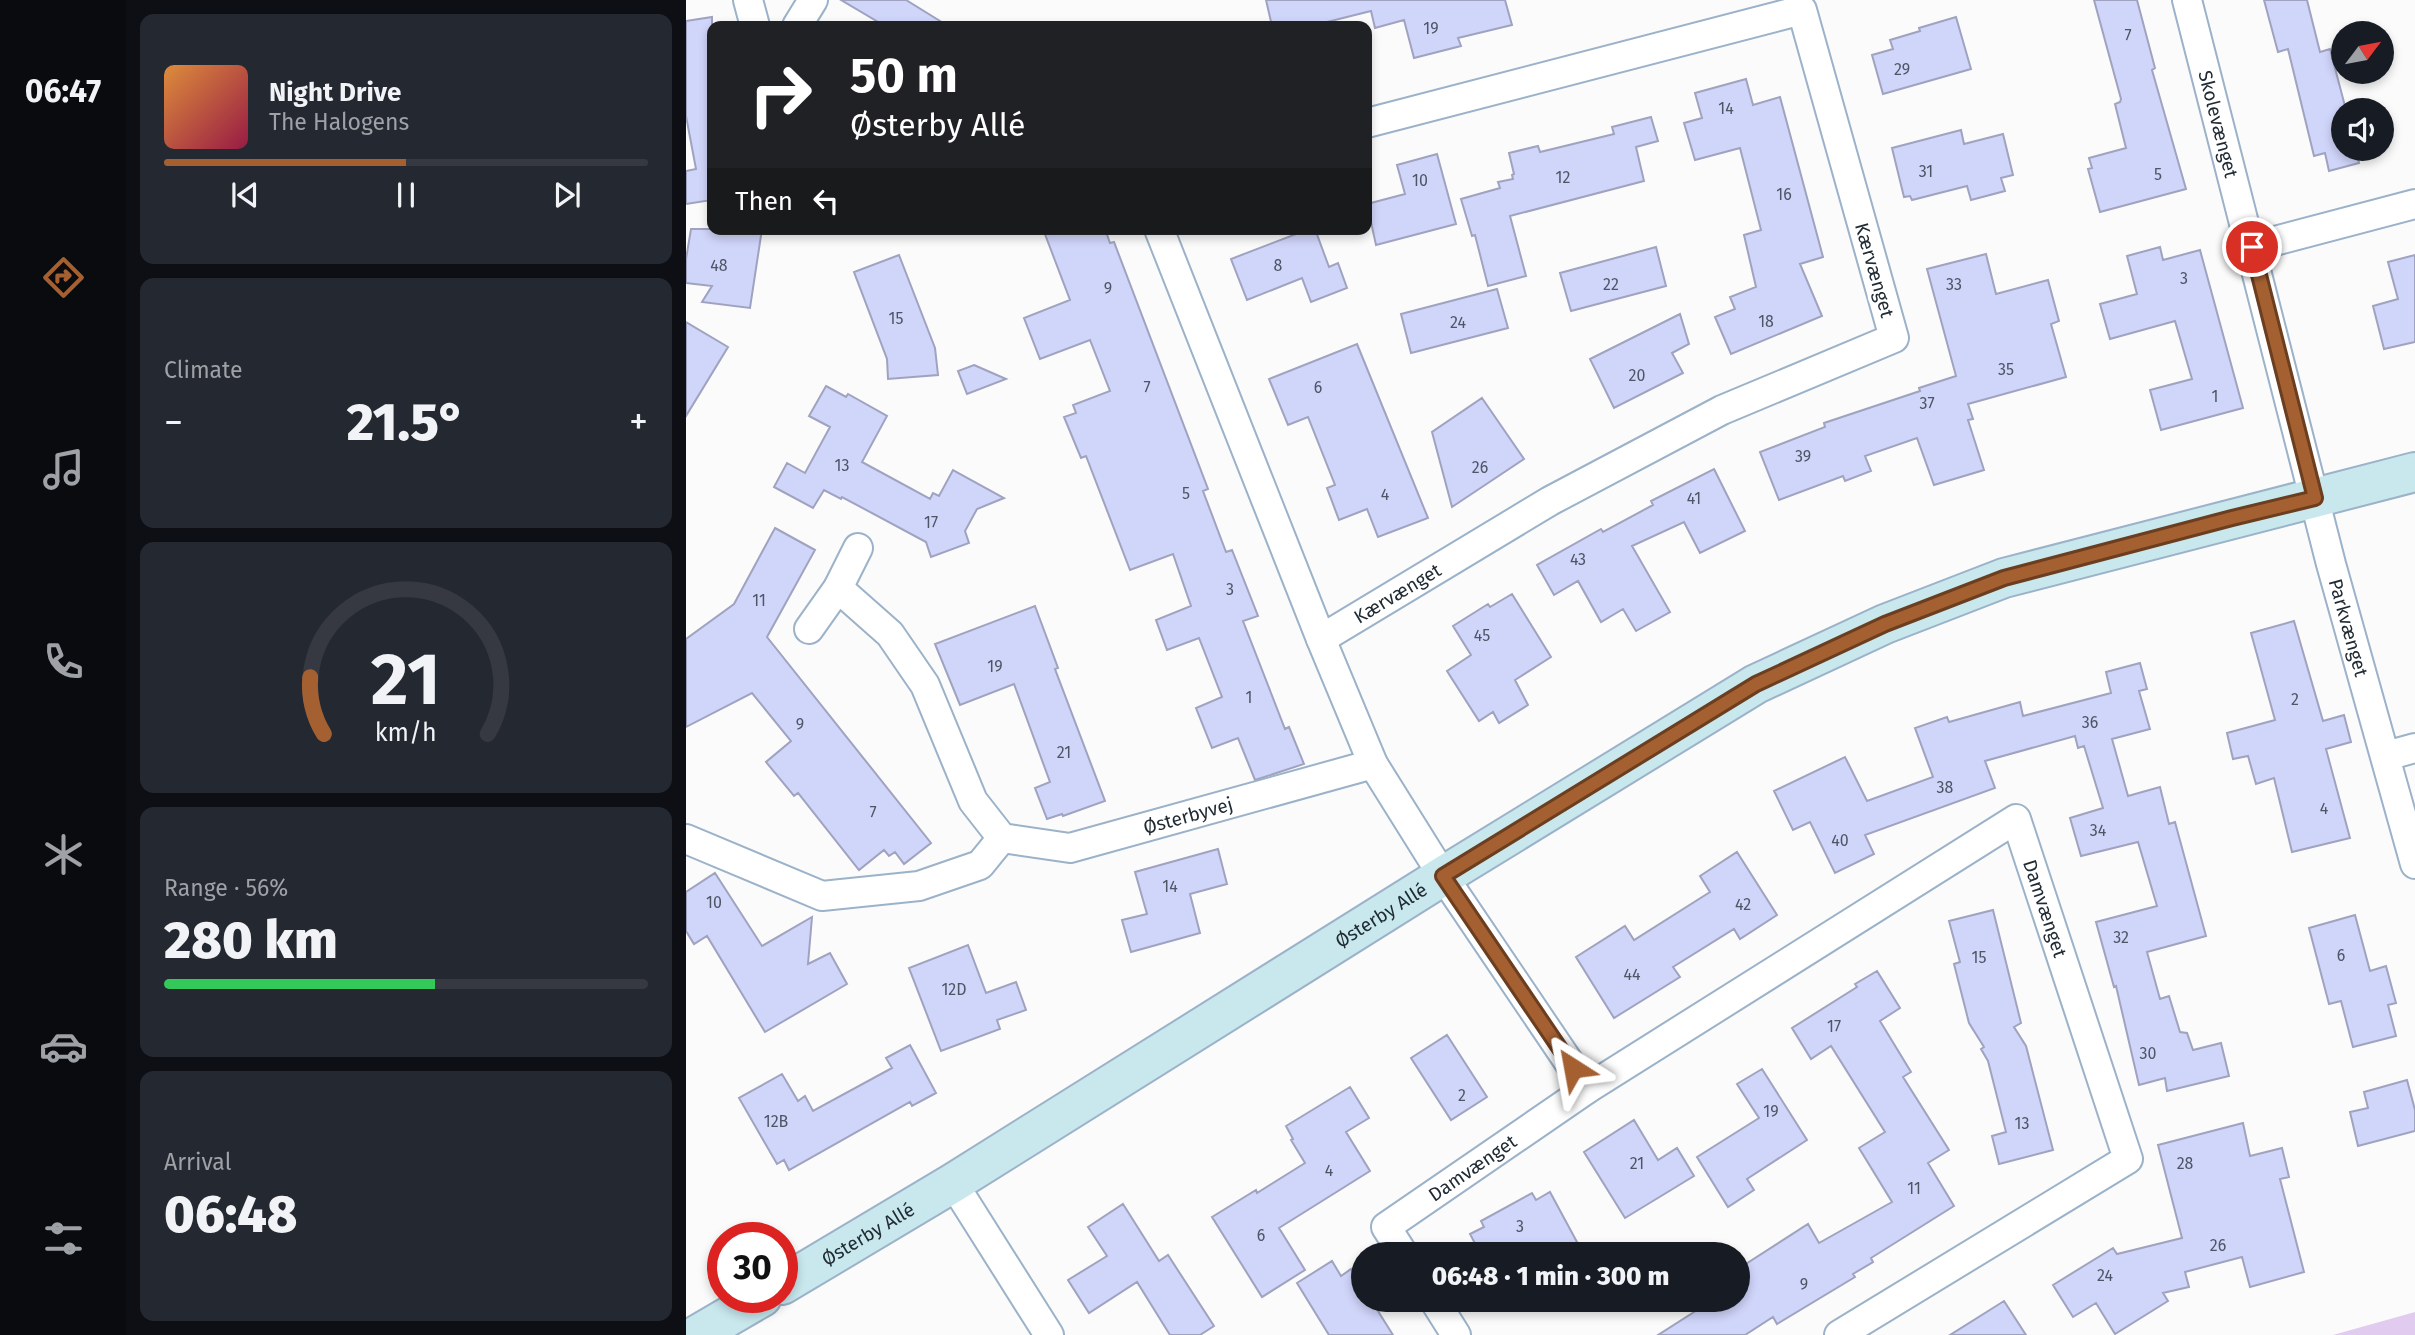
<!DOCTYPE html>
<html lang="en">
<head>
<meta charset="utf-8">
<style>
  :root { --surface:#171b24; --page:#242831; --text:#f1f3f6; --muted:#9ea1a6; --line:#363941; --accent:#a56032 }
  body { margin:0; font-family:"Fira Sans",sans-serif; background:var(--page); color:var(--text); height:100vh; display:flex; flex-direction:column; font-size:26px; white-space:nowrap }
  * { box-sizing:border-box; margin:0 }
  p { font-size:23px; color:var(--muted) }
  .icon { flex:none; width:38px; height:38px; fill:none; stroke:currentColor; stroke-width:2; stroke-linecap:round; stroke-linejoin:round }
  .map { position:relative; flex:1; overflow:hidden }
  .panel { display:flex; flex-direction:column; gap:14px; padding:14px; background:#0d0f14; width:560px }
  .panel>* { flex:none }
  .hud { position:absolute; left:21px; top:21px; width:665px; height:214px; border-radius:14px; box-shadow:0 4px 10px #0003; background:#202124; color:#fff; overflow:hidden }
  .needle { width:46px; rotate:58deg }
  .fabs { position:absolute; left:1645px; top:21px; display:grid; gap:14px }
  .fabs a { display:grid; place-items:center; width:63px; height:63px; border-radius:50%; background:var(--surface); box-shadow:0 4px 10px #0003; font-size:35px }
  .speed { position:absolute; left:21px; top:1222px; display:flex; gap:14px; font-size:35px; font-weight:700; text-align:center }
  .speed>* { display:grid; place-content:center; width:91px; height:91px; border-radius:50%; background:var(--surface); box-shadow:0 4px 10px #0003; line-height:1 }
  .speed .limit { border:10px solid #d22; background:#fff; color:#111 }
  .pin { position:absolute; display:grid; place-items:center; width:60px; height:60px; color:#fff; margin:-30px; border:4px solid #fff; border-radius:50%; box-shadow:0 2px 7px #0007 }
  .me { position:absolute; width:77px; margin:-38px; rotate:326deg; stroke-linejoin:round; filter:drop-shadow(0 0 5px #0008) }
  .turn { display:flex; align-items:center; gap:24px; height:147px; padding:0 28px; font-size:32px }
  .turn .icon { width:91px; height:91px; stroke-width:2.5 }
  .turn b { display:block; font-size:49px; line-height:60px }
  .then { display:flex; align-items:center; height:66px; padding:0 28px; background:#0003; gap:14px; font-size:26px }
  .big { font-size:52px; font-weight:800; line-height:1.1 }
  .panel .tile { flex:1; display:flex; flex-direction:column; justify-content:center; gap:10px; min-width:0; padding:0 24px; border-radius:14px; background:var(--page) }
  .panel .dial { align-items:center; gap:0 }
  .dial svg { height:182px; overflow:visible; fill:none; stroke:var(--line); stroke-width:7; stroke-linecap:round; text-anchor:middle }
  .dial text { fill:var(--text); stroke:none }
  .song { display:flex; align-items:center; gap:21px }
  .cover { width:84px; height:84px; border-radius:10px; background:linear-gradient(135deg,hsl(30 70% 55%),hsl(340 70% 35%)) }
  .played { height:7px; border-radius:4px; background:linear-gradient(90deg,var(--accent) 50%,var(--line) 50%) }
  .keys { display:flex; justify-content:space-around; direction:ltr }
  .heat { display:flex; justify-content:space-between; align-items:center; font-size:38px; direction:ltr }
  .charge { height:10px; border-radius:5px; background:linear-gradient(90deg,#34c759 56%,var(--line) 0) }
  .trip { position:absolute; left:665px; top:1242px; width:399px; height:70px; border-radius:35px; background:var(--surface); box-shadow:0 4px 10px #0003; font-weight:800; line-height:70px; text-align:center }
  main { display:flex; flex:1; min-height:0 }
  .tab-bar { display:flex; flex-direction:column; width:126px; justify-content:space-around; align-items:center; background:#090b0e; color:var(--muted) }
  .tab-bar .icon { width:49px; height:49px }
  .tab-bar .active { color:var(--accent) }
  .tab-bar b { font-size:32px; color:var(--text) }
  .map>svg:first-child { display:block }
</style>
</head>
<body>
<main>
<nav class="tab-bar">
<b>06:47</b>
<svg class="icon active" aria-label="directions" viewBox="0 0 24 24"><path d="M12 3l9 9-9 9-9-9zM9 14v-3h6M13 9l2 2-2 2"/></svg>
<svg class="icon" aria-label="music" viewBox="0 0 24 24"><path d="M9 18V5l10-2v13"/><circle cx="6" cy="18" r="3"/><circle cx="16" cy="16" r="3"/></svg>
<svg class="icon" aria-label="phone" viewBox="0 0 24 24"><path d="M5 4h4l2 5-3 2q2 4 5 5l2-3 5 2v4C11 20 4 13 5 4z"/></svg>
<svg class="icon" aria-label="climate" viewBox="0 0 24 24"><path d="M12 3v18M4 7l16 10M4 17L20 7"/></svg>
<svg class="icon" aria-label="car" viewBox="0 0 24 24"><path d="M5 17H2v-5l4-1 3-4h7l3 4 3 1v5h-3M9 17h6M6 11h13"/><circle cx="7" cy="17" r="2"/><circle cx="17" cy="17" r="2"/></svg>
<svg class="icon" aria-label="filters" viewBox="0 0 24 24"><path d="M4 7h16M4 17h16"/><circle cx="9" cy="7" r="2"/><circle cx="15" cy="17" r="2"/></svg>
</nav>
<section class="panel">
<div class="tile">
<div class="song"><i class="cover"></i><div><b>Night Drive</b><p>The Halogens</p></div></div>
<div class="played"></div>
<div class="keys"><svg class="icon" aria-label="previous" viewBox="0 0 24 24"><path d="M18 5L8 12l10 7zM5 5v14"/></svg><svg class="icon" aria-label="pause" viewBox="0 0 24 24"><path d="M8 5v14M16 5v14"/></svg><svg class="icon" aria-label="next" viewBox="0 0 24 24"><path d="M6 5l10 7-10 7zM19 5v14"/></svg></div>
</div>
<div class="tile"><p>Climate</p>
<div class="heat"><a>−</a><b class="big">21.5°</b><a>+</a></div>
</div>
<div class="tile dial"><svg viewBox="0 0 100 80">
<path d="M14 69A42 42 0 1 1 86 69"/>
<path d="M14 69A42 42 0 0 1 8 44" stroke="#a56032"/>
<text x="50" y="56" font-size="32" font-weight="700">21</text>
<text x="50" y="72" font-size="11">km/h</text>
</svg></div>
<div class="tile"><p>Range · 56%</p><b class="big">280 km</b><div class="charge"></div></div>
<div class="tile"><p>Arrival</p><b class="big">06:48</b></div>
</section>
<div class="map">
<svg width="1729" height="1335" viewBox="0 0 1729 1335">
  <rect width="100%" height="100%" fill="#fbfbfb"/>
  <!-- green -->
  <path fill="#e1cbee" d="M1729,1312V1335H1647Z"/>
  <!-- building -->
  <path fill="#d0d5fa" stroke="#9fa3bf" stroke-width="2" d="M155,0H220L262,26H199Z
    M580,0H819L826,25L772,38L775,46L728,58L718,20L689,28L685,11L625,26H586Z
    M1408,0H1451L1469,68L1466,70L1500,189L1414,212L1402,169L1406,168L1403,158L1440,148L1429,104L1434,102L1435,99Z
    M1578,0H1621L1634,52L1644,49L1660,110H1657V149H1670L1673,163L1643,171L1639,153L1628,156L1602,49L1592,52Z
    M26,17V200L0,204V171L10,169L0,116V21Z
    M1270,17L1285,69L1197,94L1186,55L1207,49L1204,40L1234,31L1233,28Z
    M1060,79L1067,105L1094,97L1137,257L1114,264L1136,316L1045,354L1029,317L1049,309L1044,297L1070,287L1058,235L1075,230L1054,148L1009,160L998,123L1016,118L1009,93Z
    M965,117L972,141L950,147L958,181L824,216L840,276L802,286L789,235L786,236L775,199L814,188L812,182L827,179L826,175L828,174L823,153L852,146L854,152L928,134L926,127Z
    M1275,130L1278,144L1317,134L1327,175L1315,178L1319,191L1285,200L1281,186L1226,200L1224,196L1218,197L1206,148Z
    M751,154L770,224L690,245L681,204L719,194L711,165Z
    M5,229H76L64,308L16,302L26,286L0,283V259Z
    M357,229H419L424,243L428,242L522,489L517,491L540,552L546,550L572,616L557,621L599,729L603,727L618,764L569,780L552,738L526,748L510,708L536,697L513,638L481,650L470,620L505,606L487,554L444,570L400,456L395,458L378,417L390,413L387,405L424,391L404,340L354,359L338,318L384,300Z
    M623,229H629L643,267L652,263L661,288L625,302L616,278L561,300L545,259Z
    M970,247L980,286L885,311L874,273Z
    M1474,247L1477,260L1514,250L1557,408L1475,430L1464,390L1506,379L1489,321L1424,339L1414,304L1451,294L1441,256Z
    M1300,254L1310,294L1362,280L1373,321L1365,324L1380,377L1282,404L1287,419L1282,420L1298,470L1248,485L1231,438L1179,456L1185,471L1159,481L1157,476L1093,500L1074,452L1139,427L1138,423L1234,391L1233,388L1270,376L1241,269Z
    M213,255L249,348L252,375L202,379L201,359L168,272Z
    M1729,255V342L1698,349L1687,306L1712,299L1702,262Z
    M811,289L822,328L725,353L715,314Z
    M994,314L1003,344L986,353L997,373L928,408L904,359Z
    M0,322L42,347L0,416Z
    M671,344L742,518L692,537L681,509L653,520L641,488L649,485L622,417L602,425L583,379Z
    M288,365L320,379L281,394L272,371Z
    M140,386L160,397L162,394L201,416L176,462L244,499L247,493L253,496L267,470L318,498L291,509L279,531L283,543L245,557L240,542L156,497L155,499L138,490L127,508L88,487L101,463L119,473L144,427L123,416Z
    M796,398L838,459L766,507L746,432Z
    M1028,469L1059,531L1014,553L998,522L946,546L984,612L950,631L937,609L915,622L892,581L868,595L851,565L915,529L917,532L967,505L965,501Z
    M89,528L129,550L81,637L245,843L218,864L209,852L203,856L198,850L173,870L112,793L108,796L80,762L105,741L66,693L0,727V639L48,604Z
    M826,594L865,657L829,680L842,705L813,723L807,712L793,721L761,671L785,655L767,626L802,604L804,607Z
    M349,606L372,668L369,669L419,801L377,816L376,814L361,819L349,788L364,782L328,684L274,705L249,644Z
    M1608,621L1637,721L1658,715L1665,742L1640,749L1664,838L1606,852L1588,778L1570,784L1562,756L1547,759L1541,733L1589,720L1565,633Z
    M1454,663L1461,689L1453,691L1464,729L1426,739L1442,796L1474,787L1483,824L1489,822L1520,936L1461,952L1474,999L1483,996L1494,1032L1501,1033L1507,1050L1535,1043L1543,1076L1481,1091L1479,1078L1453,1085L1430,986L1428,987L1410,922L1471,906L1452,842L1395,856L1384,818L1417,808L1398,746L1392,748L1389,736L1299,761L1309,788L1179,835L1188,854L1149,873L1124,822L1107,830L1088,791L1159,757L1181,801L1247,777L1229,728L1261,717L1263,722L1334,702L1337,716L1425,693L1420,672Z
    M532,849L541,884L504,894L514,933L445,952L436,920L461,914L449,872Z
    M1051,852L1091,915L1054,939L1048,929L987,967L994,977L928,1018L890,957L939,926L948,940L1024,892L1014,876Z
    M29,873L76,946L126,917L122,964L144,953L161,984L79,1032L21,936L8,944L0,931V892Z
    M1307,910L1335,1023L1328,1027L1340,1046L1367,1150L1313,1164L1306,1136L1320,1132L1302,1061L1295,1049L1298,1047L1283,1023L1268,964L1274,962L1263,921Z
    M1669,915L1684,971L1700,966L1710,1003L1702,1005L1710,1036L1667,1047L1655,1001L1643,1004L1623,928Z
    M282,945L300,993L330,982L340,1010L311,1020L314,1029L255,1051L223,968Z
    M1191,971L1214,1008L1194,1021L1225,1072L1217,1077L1263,1150L1242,1163L1268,1206L1185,1258L1187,1262L1167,1274L1169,1277L1091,1324L1087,1317L1059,1335H972L1027,1300H1052V1269L1122,1224L1133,1243L1206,1202L1173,1148L1199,1132L1145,1046L1125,1059L1106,1028L1171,987L1169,984Z
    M761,1035L801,1097L765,1120L725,1058Z
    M224,1045L250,1093L226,1106L224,1102L103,1170L98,1160L91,1164L53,1098L96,1074L112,1101L119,1096L127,1111L206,1068L200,1058Z
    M1076,1069L1121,1140L1061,1179L1068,1190L1042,1207L1011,1157L1073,1118L1051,1084Z
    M1721,1080L1729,1110V1131L1672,1146L1664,1112L1682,1108L1678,1092Z
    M664,1087L683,1118L660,1132L684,1171L593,1228L619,1270L576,1297L526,1217L570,1190L571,1193L619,1163L605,1140L607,1139L600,1126Z
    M948,1120L972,1160L991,1148L1008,1176L939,1218L898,1152Z
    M1557,1123L1564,1156L1596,1148L1603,1177L1594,1179L1618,1272L1564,1287L1556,1257L1499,1272L1503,1287L1477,1293L1482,1301L1429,1334L1410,1303L1387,1317L1367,1285L1427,1248L1431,1254L1496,1238L1472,1145Z
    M864,1192L898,1255H849L843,1244L824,1255H795L784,1234L798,1227L795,1221L846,1193L850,1200Z
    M437,1204L473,1261L482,1255L528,1326L514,1335H484L451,1282L403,1313L382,1280L421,1256L402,1227Z
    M646,1261L655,1276L665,1269L677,1288V1300H685L707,1335H643L611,1283Z
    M1318,1301L1340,1335H1264Z"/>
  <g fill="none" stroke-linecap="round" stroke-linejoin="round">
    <!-- street casing -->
    <g stroke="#9bb2c8" stroke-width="32">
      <g id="street">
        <path d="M62,0L69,26"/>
        <path id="s1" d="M1501,0L1645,564L1729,864"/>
        <path d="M111,26L127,0"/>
        <path d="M473,229L635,639L687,764L757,876L901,1089"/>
        <path d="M1566,247L1729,204"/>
        <path id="s2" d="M152,588L204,634L239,685L287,801L316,838L384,848L687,764"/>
        <path d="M123,629L152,588L172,548"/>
        <path id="s3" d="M635,639L864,501L1036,410L1208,338L1116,10L681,123"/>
        <path d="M1700,756L1729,748"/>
        <path d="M0,839L136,896L233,886L294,865L316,838"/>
        <path d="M267,1183L363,1335"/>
        <path id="s4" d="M718,1255L700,1227L901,1089L1330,819L1442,1159L1153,1335"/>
        <path d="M748,1300L770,1335"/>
      </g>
    </g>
    <!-- secondary casing -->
    <g stroke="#9bb2c8" stroke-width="42">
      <g id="secondary">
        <path id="s5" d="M96,1285L267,1183L757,876L1070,684L1199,624L1318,578L1729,472"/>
        <path d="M11,1335L76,1297"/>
      </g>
    </g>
    <!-- street -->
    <use href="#street" stroke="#fff" stroke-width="28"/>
    <!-- secondary -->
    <use href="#secondary" stroke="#c8e8ee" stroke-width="38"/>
  </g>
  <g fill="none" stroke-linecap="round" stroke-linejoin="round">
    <!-- route casing -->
    <g stroke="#6b3e20" stroke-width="18">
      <path id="route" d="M887,1068L757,876L1070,684L1199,624L1318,578L1546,518L1629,498L1566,247"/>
    </g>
    <!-- route -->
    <use href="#route" stroke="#a56032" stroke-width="12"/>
  </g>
  <g text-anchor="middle" stroke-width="7" stroke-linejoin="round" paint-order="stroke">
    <!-- number labels -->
    <g font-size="16" fill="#4d5665">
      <text x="745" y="34">19</text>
      <text x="1442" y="41">7</text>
      <text x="1216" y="75">29</text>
      <text x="1040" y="114">14</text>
      <text x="1240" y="177">31</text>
      <text x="1472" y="180">5</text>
      <text x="877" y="183">12</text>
      <text x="734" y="186">10</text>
      <text x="1098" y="200">16</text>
      <text x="33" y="271">48</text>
      <text x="592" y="271">8</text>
      <text x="1498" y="284">3</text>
      <text x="925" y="290">22</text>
      <text x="1268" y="290">33</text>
      <text x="422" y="294">9</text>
      <text x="210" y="324">15</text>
      <text x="1080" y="327">18</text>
      <text x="772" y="328">24</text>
      <text x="1320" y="375">35</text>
      <text x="951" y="381">20</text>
      <text x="461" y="393">7</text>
      <text x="632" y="393">6</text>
      <text x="1529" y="402">1</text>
      <text x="1241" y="409">37</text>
      <text x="1117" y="462">39</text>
      <text x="156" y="471">13</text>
      <text x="794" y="473">26</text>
      <text x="500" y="499">5</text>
      <text x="699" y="500">4</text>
      <text x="1008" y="504">41</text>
      <text x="245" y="528">17</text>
      <text x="892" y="565">43</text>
      <text x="544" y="595">3</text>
      <text x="73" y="606">11</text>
      <text x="796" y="641">45</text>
      <text x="309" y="672">19</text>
      <text x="563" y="703">1</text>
      <text x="1609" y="705">2</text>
      <text x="1404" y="728">36</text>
      <text x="114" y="730">9</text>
      <text x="378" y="758">21</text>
      <text x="1259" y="793">38</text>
      <text x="1638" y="814">4</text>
      <text x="187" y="818">7</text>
      <text x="1412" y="836">34</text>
      <text x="1154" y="846">40</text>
      <text x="484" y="892">14</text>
      <text x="28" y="908">10</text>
      <text x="1057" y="910">42</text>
      <text x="1435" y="943">32</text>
      <text x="1655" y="961">6</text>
      <text x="1293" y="963">15</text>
      <text x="946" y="980">44</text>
      <text x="268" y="995">12D</text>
      <text x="1148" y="1032">17</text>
      <text x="1462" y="1059">30</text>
      <text x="776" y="1101">2</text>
      <text x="1085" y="1117">19</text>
      <text x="90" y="1127">12B</text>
      <text x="1336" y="1129">13</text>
      <text x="951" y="1169">21</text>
      <text x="1499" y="1169">28</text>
      <text x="643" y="1176">4</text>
      <text x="1228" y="1194">11</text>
      <text x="834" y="1232">3</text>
      <text x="575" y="1241">6</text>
      <text x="1532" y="1251">26</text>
      <text x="1419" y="1281">24</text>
      <text x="1118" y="1290">9</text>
    </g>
    <!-- street labels -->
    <g font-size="19" fill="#212b33" stroke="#fff">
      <text dy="7" stroke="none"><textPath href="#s1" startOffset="128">Skolevænget</textPath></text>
      <text transform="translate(1189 270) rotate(74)" y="7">Kærvænget</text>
      <text dy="7" stroke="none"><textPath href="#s3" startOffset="89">Kærvænget</textPath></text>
      <text dy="7" stroke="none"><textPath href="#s1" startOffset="648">Parkvænget</textPath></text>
      <text dy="7" stroke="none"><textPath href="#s2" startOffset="495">Østerbyvej</textPath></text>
      <text dy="7" stroke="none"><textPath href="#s4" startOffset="878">Damvænget</textPath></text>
      <text dy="7" stroke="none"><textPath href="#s5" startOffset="704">Østerby Allé</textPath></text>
      <text dy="7" stroke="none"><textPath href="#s4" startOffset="138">Damvænget</textPath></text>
      <text dy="7" stroke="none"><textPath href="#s5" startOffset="100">Østerby Allé</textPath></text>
    </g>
  </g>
</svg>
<div class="fabs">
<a><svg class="needle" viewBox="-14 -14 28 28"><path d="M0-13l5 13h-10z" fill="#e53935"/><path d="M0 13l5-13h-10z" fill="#9ea1a6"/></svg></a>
<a><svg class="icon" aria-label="sound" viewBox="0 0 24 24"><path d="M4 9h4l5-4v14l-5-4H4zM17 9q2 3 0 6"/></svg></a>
</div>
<div class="speed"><div class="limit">30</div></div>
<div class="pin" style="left:1566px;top:247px;background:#d93025"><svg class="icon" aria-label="arrive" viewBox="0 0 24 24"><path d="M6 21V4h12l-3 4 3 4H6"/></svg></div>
<svg class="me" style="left:887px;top:1068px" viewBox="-20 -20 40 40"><path d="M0-17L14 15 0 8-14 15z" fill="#a56032" stroke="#fff" stroke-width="4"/></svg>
<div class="trip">06:48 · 1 min · 300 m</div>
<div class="hud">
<div class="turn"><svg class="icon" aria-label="right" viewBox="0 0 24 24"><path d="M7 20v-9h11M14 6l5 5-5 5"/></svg><div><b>50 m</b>Østerby Allé</div></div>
<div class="then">Then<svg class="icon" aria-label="left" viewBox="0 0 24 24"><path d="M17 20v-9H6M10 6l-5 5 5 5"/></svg></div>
</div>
</div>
</main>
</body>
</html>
